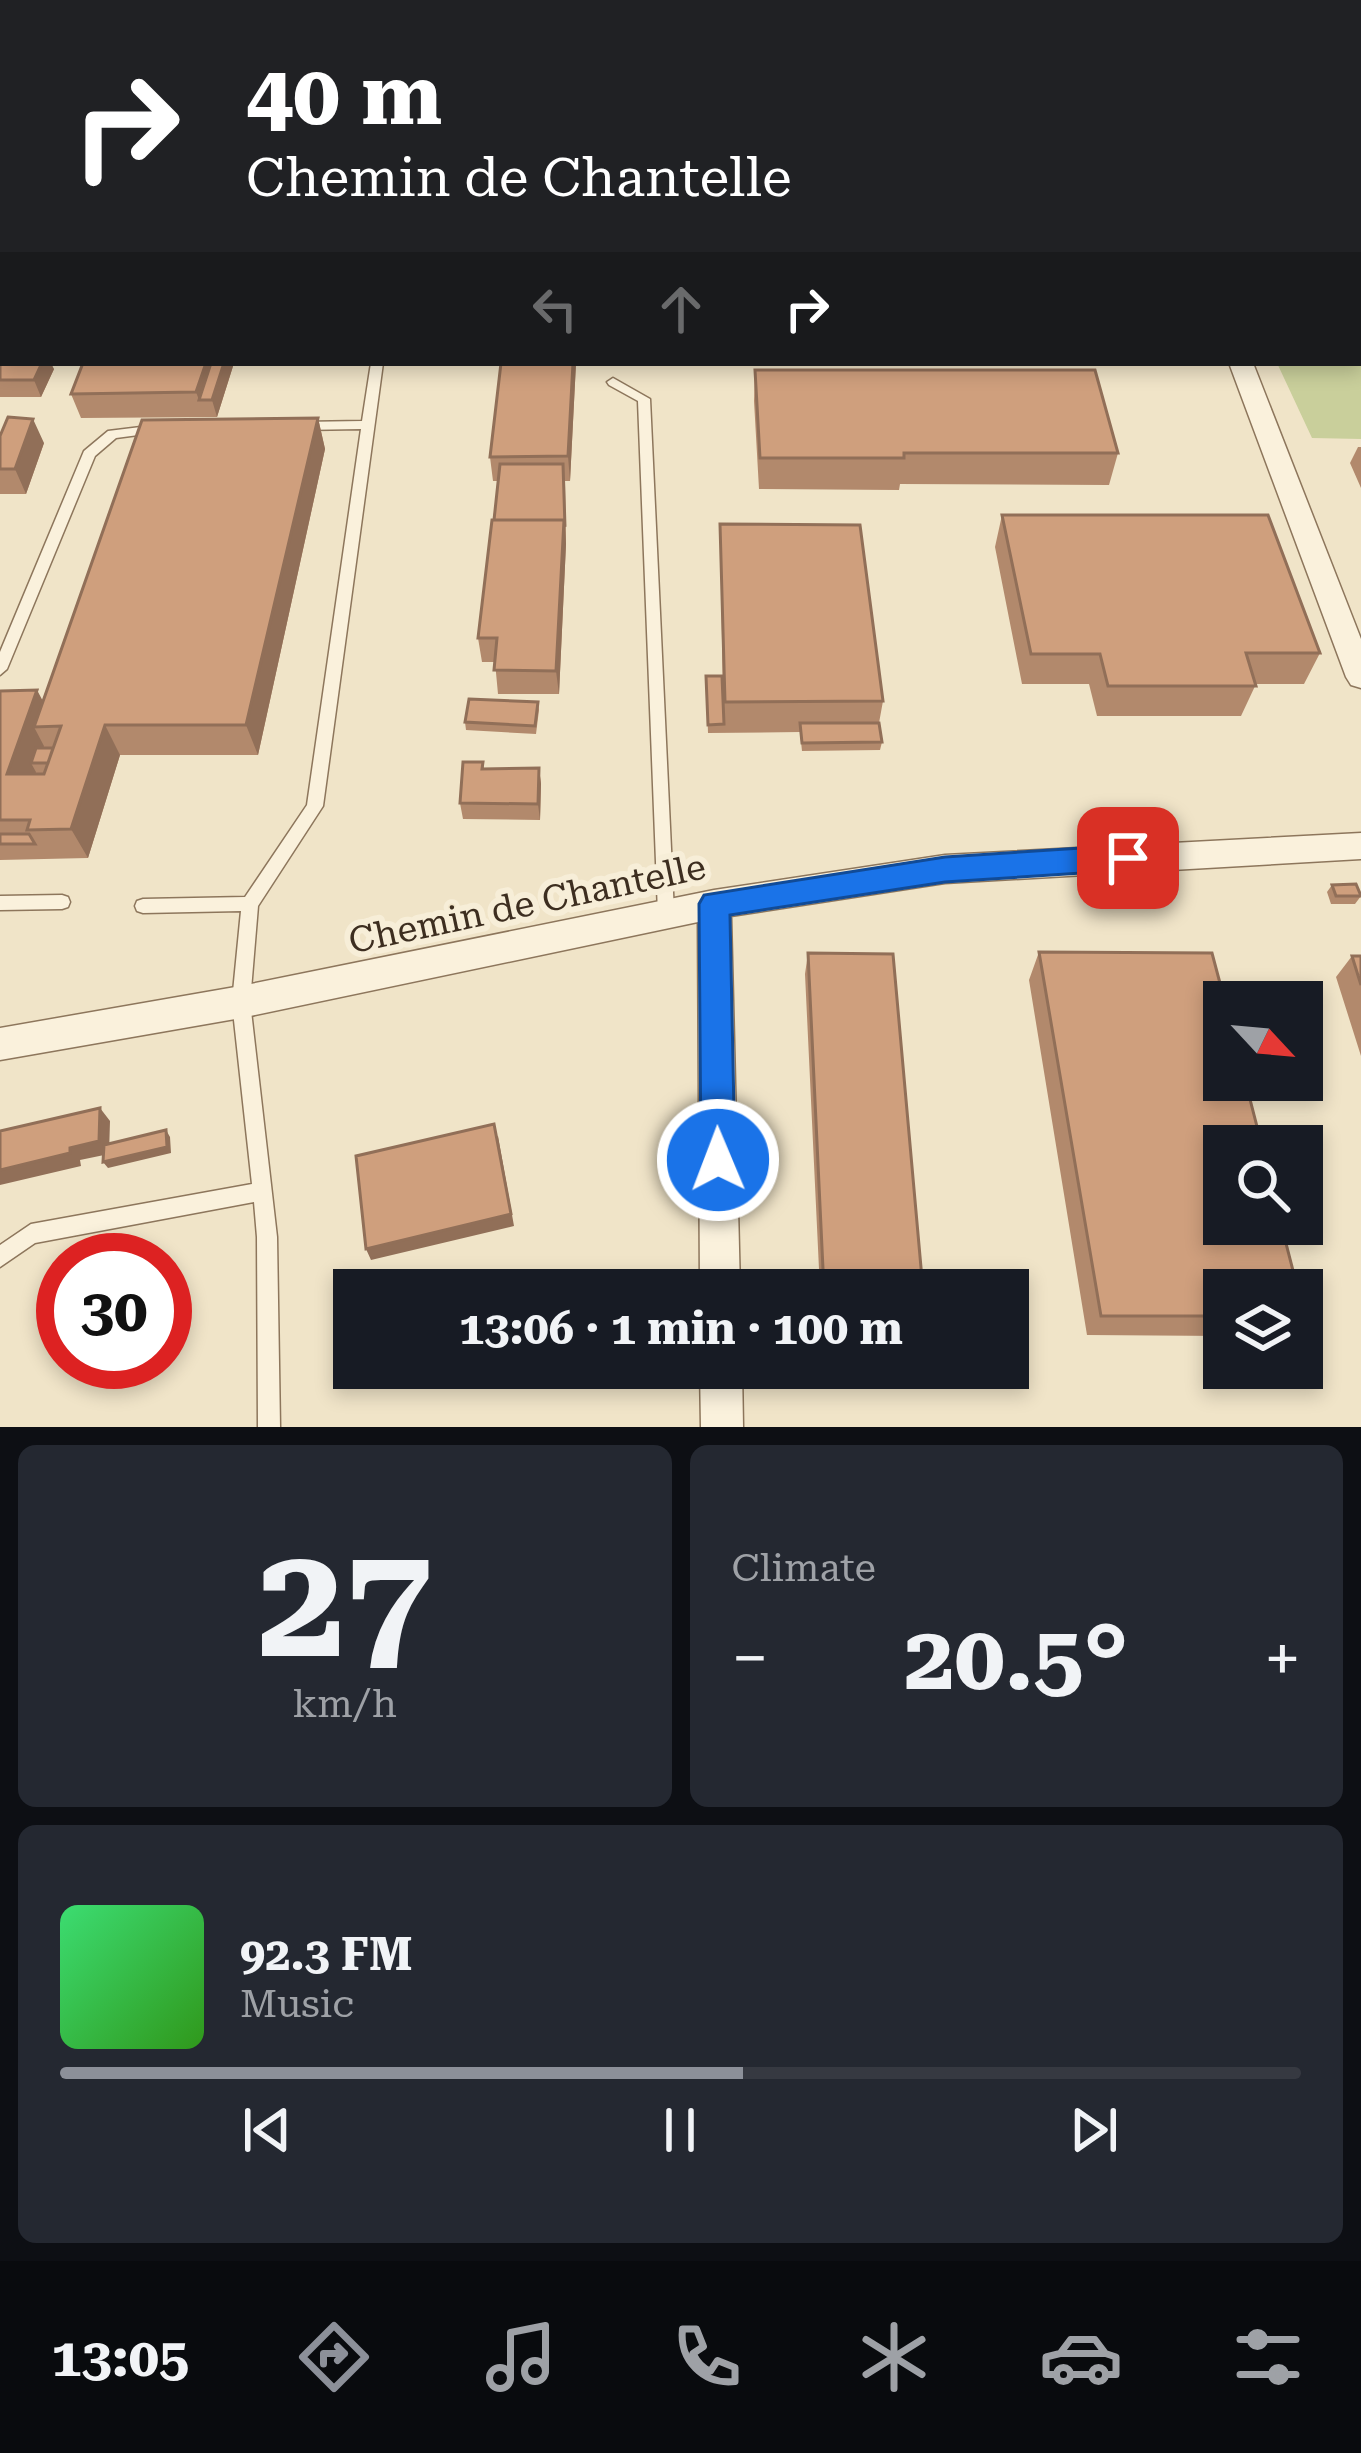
<!DOCTYPE html>
<html lang="en">
<head>
<meta charset="utf-8">
<style>
  :root { --surface:#171b24; --page:#242831; --text:#f1f3f6; --muted:#9ea1a6; --line:#363941; --accent:#8c9099 }
  body { margin:0; font-family:"Roboto Serif",serif; background:var(--page); color:var(--text); height:100vh; display:flex; flex-direction:column; font-size:45px; white-space:nowrap }
  * { box-sizing:border-box; margin:0 }
  p { font-size:39px; color:var(--muted) }
  .icon { flex:none; width:66px; height:66px; fill:none; stroke:currentColor; stroke-width:2; stroke-linecap:round; stroke-linejoin:round }
  .map { position:relative; height:1427px; overflow:hidden }
  .sheet { display:flex; flex-direction:column; gap:18px; padding:18px; background:#0d0f14; flex:1 }
  .sheet>* { flex:none }
  .hud { position:absolute; left:0px; top:0px; width:1362px; height:366px; box-shadow:0 6px 18px #0003; background:#202124; color:#fff; overflow:hidden }
  .needle { width:78px; rotate:116deg }
  .fabs { position:absolute; left:1203px; top:981px; display:grid; gap:24px }
  .fabs a { display:grid; place-items:center; width:120px; height:120px; border-radius:0px; background:var(--surface); box-shadow:0 6px 18px #0003; font-size:60px }
  .speed { position:absolute; left:36px; top:1233px; display:flex; gap:24px; font-size:60px; font-weight:700; text-align:center }
  .speed>* { display:grid; place-content:center; width:156px; height:156px; border-radius:50%; background:var(--surface); box-shadow:0 6px 18px #0003; line-height:1 }
  .speed .limit { border:18px solid #d22; background:#fff; color:#111 }
  .pin { position:absolute; display:grid; place-items:center; width:102px; height:102px; color:#fff; margin:-51px; border-radius:24px; box-shadow:0 6px 18px #0006 }
  .me { position:absolute; width:132px; margin:-66px; rotate:359deg; stroke-linejoin:round; filter:drop-shadow(0 0 9px #0008) }
  .turn { display:flex; align-items:center; gap:42px; height:252px; padding:0 48px; font-size:54px }
  .turn .icon { width:156px; height:156px; stroke-width:2.5 }
  .turn b { display:block; font-size:84px; line-height:102px }
  .lanes { display:flex; align-items:center; height:114px; padding:0 48px; background:#0003; justify-content:center; gap:60px; direction:ltr }
  .lanes .off { opacity:.35 }
  .big { font-size:90px; font-weight:700; line-height:1.1 }
  .sheet .card { flex:1; display:flex; flex-direction:column; justify-content:center; gap:18px; min-width:0; padding:0 42px; border-radius:18px; background:var(--page) }
  .sheet .dial { align-items:center; gap:0 }
  .dial b { font-size:156px; line-height:1 }
  .song { display:flex; align-items:center; gap:36px }
  .cover { width:144px; height:144px; border-radius:18px; background:linear-gradient(135deg,hsl(140 70% 55%),hsl(110 70% 35%)) }
  .played { height:12px; border-radius:6px; background:linear-gradient(90deg,var(--accent) 55%,var(--line) 55%) }
  .keys { display:flex; justify-content:space-around; direction:ltr }
  .heat { display:flex; justify-content:space-between; align-items:center; font-size:66px; direction:ltr }
  .sheet .tiles { flex:1; display:grid; gap:18px; grid-template-columns:1fr 1fr }
  .card:last-child { grid-column:span 2 }
  .trip { position:absolute; left:333px; top:1269px; width:696px; height:120px; border-radius:0px; background:var(--surface); box-shadow:0 6px 18px #0003; font-weight:700; line-height:120px; text-align:center }
  .dock { display:flex; height:192px; justify-content:space-around; align-items:center; background:#090b0e; color:var(--muted) }
  .dock .icon { width:84px; height:84px }
  .dock .selected { color:var(--accent) }
  .dock b { font-size:54px; color:var(--text) }
  .map>svg:first-child { display:block }
</style>
</head>
<body>
<div class="map">
<svg width="1361" height="1427" viewBox="0 0 1361 1427">
  <rect width="100%" height="100%" fill="#f0e4c8"/>
  <!-- green -->
  <path fill="#c9cf9b" d="M1361,89V439L1312,438L1277,363H1359Z"/>
  <g fill="none" stroke-linecap="round" stroke-linejoin="round">
    <!-- lane casing -->
    <g stroke="#8d765c" stroke-width="3">
      <path id="lane" d="M480,0H488L487,3H477Z
        M544,0H552V3H542Z
        M823,0H831L834,3H824Z
        M371,363H383L323,806L258,906L250,1002L277,1237L280,1427H258L257,1237L254,1202L35,1243L0,1267V1245L31,1224L252,1184L232,1002L241,911L143,913L137,911L135,906L137,901L143,899L245,897L307,805L361,429L301,430L295,426L301,422L362,421Z
        M613,378L650,399L674,913L672,918L666,920L660,918L658,913L638,401L609,385L607,382Z
        M157,425L163,429L161,432L116,438L95,456L7,669L0,675V652L84,451L108,431Z
        M62,895L68,897L70,902L68,907L62,909L0,910V896Z"/>
    </g>
    <!-- street casing -->
    <g stroke="#8d765c" stroke-width="3">
      <path id="street" d="M254,0H285L287,3H256Z
        M894,0H927L892,3Z
        M1005,0H1024L1026,3H1007Z
        M1229,363H1253L1361,639V688L1351,685L1346,677Z
        M1361,833V859L945,883L731,916L740,1290H700L698,922L241,1018L0,1060V1028L241,986L714,890L945,855Z
        M700,1368H742L743,1427H701Z"/>
    </g>
    <!-- lane -->
    <use href="#lane" fill="#faf1dc" fill-rule="evenodd"/>
    <!-- street -->
    <use href="#street" fill="#faf1dc" fill-rule="evenodd"/>
  </g>
  <!-- wall -->
  <path fill="#b2896c" d="M0,36H3V280H0Z
    M0,359L54,369L41,397H0Z
    M234,363L217,417L81,418L71,394Z
    M576,363L570,481H565L566,544L559,694H498L495,662H482L478,638L498,481H493L490,457Z
    M755,370L1118,453L1109,485L900,484L899,490L759,489L754,401Z
    M318,418L325,449L258,755H120L88,858L0,860V691L43,701Z
    M0,436L44,443L26,494H0Z
    M1358,447H1361V488L1350,463Z
    M1002,515L1320,653L1304,684H1256L1241,716H1097L1089,684H1022L995,547Z
    M720,524L883,701L879,723L882,742L880,750L802,751L800,732L708,733L706,676L723,698Z
    M538,702L539,710L536,734L466,730L465,722Z
    M483,762L484,769L539,768L541,784L540,820L463,819L460,803Z
    M1332,885L1361,896L1355,904H1331L1327,892Z
    M1039,952L1224,1290V1336L1087,1335L1029,980Z
    M808,953L923,1290H820L805,974Z
    M1352,956H1361V1056L1336,977Z"/>
  <!-- shaded-wall -->
  <path fill="#916f58" d="M37,363H51L54,369L41,397L34,380Z
    M206,363H222L199,400L196,392Z
    M224,363H234L217,417L212,400Z
    M573,363H576L570,481L568,456Z
    M318,418L325,449L258,755L246,725Z
    M33,419L44,443L26,494L15,469Z
    M563,464L566,544L559,694L556,671Z
    M37,690L53,720L34,727L44,746L39,763H31L36,772L25,804L7,774Z
    M105,725L120,755L88,858L71,829Z
    M539,768L541,784L540,820L538,804Z
    M100,1108L110,1121L109,1154L80,1160L81,1166L0,1185V1170L70,1148Z
    M166,1130L170,1137L171,1153L108,1168L103,1162Z
    M498,1136L514,1226L371,1260L366,1249Z"/>
  <!-- building -->
  <path fill="#cf9f7d" stroke="#916f58" stroke-width="3" d="M0,36H3V249H0Z
    M3,353V363H42L34,380H0V359Z
    M83,363H206L196,392L71,394Z
    M211,363H224L212,400H199Z
    M501,363H573L568,456L490,457Z
    M755,370H1095L1118,453H904V458H760Z
    M8,417L33,419L15,469H0V436Z
    M318,418L246,725H105L71,829L27,830L30,820H0V691L37,690L7,774H44L61,726L34,727L142,420Z
    M500,464H563L565,527L564,520H494Z
    M1002,515H1268L1320,653H1246L1256,686H1108L1100,654H1031Z
    M492,520H564L556,671L494,670L497,638H478Z
    M720,524L860,525L883,701L725,702Z
    M706,676H722L724,724L708,725Z
    M469,699L538,702L535,726L465,722Z
    M800,723H879L882,742L802,743Z
    M36,748H53L48,763H31Z
    M463,762H483L482,769L539,768L538,804L460,803Z
    M0,834H29L35,844H0Z
    M1356,884L1361,896H1336L1332,885Z
    M1039,952L1212,953L1225,1002L1224,1080H1245L1262,1146H1224V1224H1281L1298,1290H1224V1316H1101Z
    M808,953L893,954L923,1290H824Z
    M1352,956H1361V985Z
    M100,1108L99,1141L70,1148V1153L0,1170V1131Z
    M494,1124L511,1214L366,1249L356,1156Z
    M166,1130L167,1147L103,1162L104,1145Z"/>
  <!-- route -->
  <path fill="#1a73e8" stroke="#114b97" stroke-width="3" d="M1128,845L1139,849L1143,858L1139,866L1128,870L945,882L730,915L735,1160L730,1171L718,1176L706,1171L701,1160L699,904L704,895L945,857Z"/>
  <g text-anchor="middle" stroke-width="12" stroke-linejoin="round" paint-order="stroke">
    <!-- street labels -->
    <g font-size="36" fill="#3d2e20" stroke="#f7eed8">
      <text transform="translate(527 903) rotate(-12)" y="13">Chemin de Chantelle</text>
    </g>
  </g>
</svg>
<div class="fabs">
<a><svg class="needle" viewBox="-14 -14 28 28"><path d="M0-13l5 13h-10z" fill="#e53935"/><path d="M0 13l5-13h-10z" fill="#9ea1a6"/></svg></a>
<a><svg class="icon" aria-label="search" viewBox="0 0 24 24"><circle cx="10" cy="10" r="6"/><path d="M15 15l6 6"/></svg></a>
<a><svg class="icon" aria-label="layers" viewBox="0 0 24 24"><path d="M12 4l9 5-9 5-9-5zM3 14l9 5 9-5"/></svg></a>
</div>
<div class="speed"><div class="limit">30</div></div>
<div class="pin" style="left:1128px;top:858px;background:#d93025"><svg class="icon" aria-label="arrive" viewBox="0 0 24 24"><path d="M6 21V4h12l-3 4 3 4H6"/></svg></div>
<svg class="me" style="left:718px;top:1160px" viewBox="-20 -20 40 40"><circle r="17" fill="#1a73e8" stroke="#fff" stroke-width="3"/><path d="M0-11L8 9 0 5-8 9z" fill="#fff"/></svg>
<div class="trip">13:06 · 1 min · 100 m</div>
<div class="hud">
<div class="turn"><svg class="icon" aria-label="right" viewBox="0 0 24 24"><path d="M7 20v-9h11M14 6l5 5-5 5"/></svg><div><b>40 m</b>Chemin de Chantelle</div></div>
<div class="lanes"><svg class="icon off" aria-label="left" viewBox="0 0 24 24"><path d="M17 20v-9H6M10 6l-5 5 5 5"/></svg><svg class="icon off" aria-label="ahead" viewBox="0 0 24 24"><path d="M12 20V5M6 11l6-6 6 6"/></svg><svg class="icon" aria-label="right" viewBox="0 0 24 24"><path d="M7 20v-9h11M14 6l5 5-5 5"/></svg></div>
</div>
</div>
<section class="sheet">
<div class="tiles">
<div class="card dial"><b>27</b><p>km/h</p></div>
<div class="card"><p>Climate</p>
<div class="heat"><a>−</a><b class="big">20.5°</b><a>+</a></div>
</div>
<div class="card">
<div class="song"><i class="cover"></i><div><b>92.3 FM</b><p>Music</p></div></div>
<div class="played"></div>
<div class="keys"><svg class="icon" aria-label="previous" viewBox="0 0 24 24"><path d="M18 5L8 12l10 7zM5 5v14"/></svg><svg class="icon" aria-label="pause" viewBox="0 0 24 24"><path d="M8 5v14M16 5v14"/></svg><svg class="icon" aria-label="next" viewBox="0 0 24 24"><path d="M6 5l10 7-10 7zM19 5v14"/></svg></div>
</div>
</div>
</section>
<nav class="dock">
<b>13:05</b>
<svg class="icon selected" aria-label="directions" viewBox="0 0 24 24"><path d="M12 3l9 9-9 9-9-9zM9 14v-3h6M13 9l2 2-2 2"/></svg>
<svg class="icon" aria-label="music" viewBox="0 0 24 24"><path d="M9 18V5l10-2v13"/><circle cx="6" cy="18" r="3"/><circle cx="16" cy="16" r="3"/></svg>
<svg class="icon" aria-label="phone" viewBox="0 0 24 24"><path d="M5 4h4l2 5-3 2q2 4 5 5l2-3 5 2v4C11 20 4 13 5 4z"/></svg>
<svg class="icon" aria-label="climate" viewBox="0 0 24 24"><path d="M12 3v18M4 7l16 10M4 17L20 7"/></svg>
<svg class="icon" aria-label="car" viewBox="0 0 24 24"><path d="M5 17H2v-5l4-1 3-4h7l3 4 3 1v5h-3M9 17h6M6 11h13"/><circle cx="7" cy="17" r="2"/><circle cx="17" cy="17" r="2"/></svg>
<svg class="icon" aria-label="filters" viewBox="0 0 24 24"><path d="M4 7h16M4 17h16"/><circle cx="9" cy="7" r="2"/><circle cx="15" cy="17" r="2"/></svg>
</nav>
</body>
</html>
